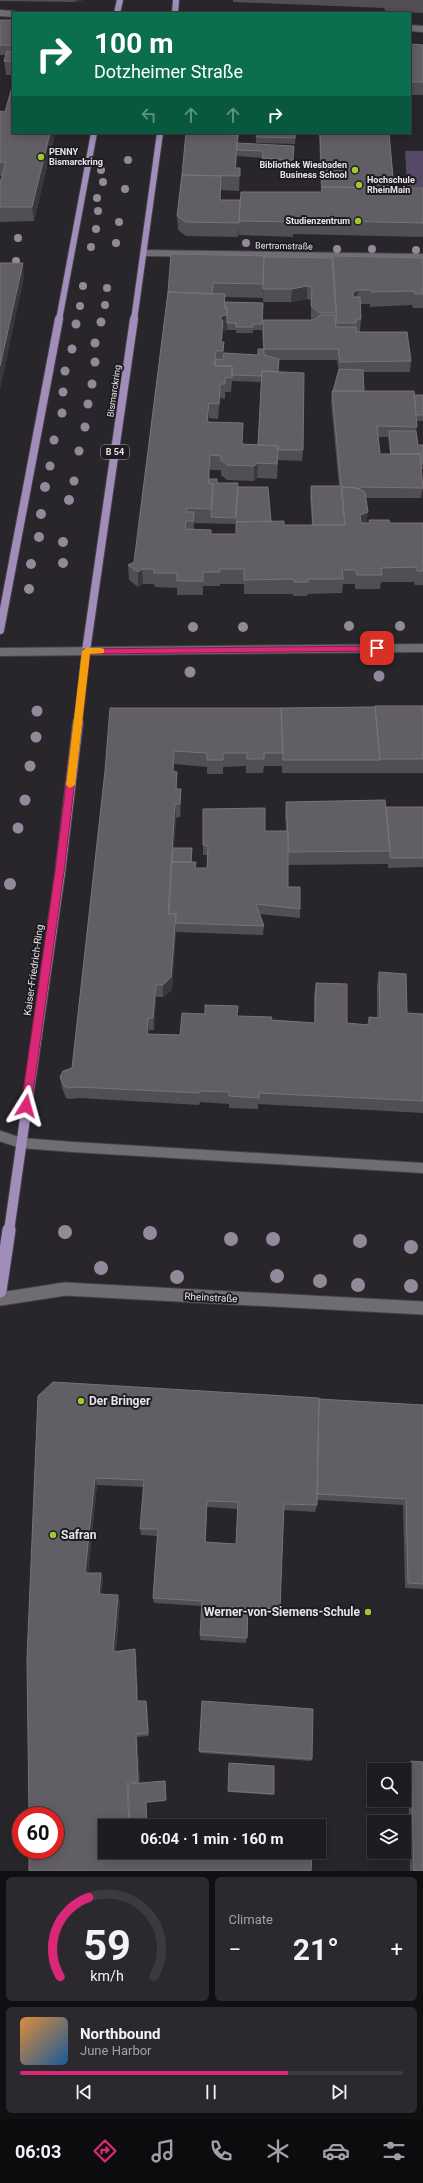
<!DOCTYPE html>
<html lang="en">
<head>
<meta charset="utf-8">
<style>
  :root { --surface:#1e1c20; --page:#2b292d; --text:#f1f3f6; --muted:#a1a1a5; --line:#3c3a3e; --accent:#db2777 }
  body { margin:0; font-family:Roboto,sans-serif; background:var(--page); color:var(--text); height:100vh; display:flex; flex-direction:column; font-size:15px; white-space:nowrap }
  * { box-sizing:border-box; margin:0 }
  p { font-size:13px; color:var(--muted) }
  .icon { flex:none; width:22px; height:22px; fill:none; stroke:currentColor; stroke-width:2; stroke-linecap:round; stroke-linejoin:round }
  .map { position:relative; height:1871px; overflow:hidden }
  .drawer { display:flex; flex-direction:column; gap:6px; padding:6px; background:#100f12; flex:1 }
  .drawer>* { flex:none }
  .top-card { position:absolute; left:12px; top:12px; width:399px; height:122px; border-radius:0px; box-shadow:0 2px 10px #0003,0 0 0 1px var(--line); background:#0b6e4f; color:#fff; overflow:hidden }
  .controls { position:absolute; left:367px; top:1763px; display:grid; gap:8px }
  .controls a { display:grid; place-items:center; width:44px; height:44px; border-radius:0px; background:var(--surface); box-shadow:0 2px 10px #0003,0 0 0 1px var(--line); font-size:20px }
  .speed { position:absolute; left:12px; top:1807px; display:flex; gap:8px; font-size:20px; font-weight:700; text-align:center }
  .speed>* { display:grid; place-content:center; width:52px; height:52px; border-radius:50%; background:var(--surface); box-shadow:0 2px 10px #0003,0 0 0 1px var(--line); line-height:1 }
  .speed .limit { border:6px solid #d22; background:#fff; color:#111 }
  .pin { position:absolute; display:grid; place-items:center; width:34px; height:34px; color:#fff; margin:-17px; border-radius:8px; box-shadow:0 2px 6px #0006 }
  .me { position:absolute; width:44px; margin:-22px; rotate:8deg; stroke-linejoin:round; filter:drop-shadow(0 0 3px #0008) }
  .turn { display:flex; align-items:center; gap:14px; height:84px; padding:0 16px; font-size:18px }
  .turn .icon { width:52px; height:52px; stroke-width:2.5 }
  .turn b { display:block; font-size:28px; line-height:34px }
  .lanes { display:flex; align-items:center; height:38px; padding:0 16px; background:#0003; justify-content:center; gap:20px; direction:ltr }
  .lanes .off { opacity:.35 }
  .big { font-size:30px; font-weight:700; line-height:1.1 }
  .drawer .widget { flex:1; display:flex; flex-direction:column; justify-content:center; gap:6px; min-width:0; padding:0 14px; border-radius:6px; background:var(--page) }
  .drawer .dial { align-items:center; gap:0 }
  .dial svg { height:104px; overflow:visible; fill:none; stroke:var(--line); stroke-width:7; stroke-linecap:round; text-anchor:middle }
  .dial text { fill:var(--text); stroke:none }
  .song { display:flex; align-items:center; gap:12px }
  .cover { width:48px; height:48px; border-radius:6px; background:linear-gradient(135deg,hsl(30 70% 55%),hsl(210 70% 35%)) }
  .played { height:4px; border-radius:2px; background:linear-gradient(90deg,var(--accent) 70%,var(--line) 70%) }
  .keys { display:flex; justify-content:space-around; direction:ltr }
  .heat { display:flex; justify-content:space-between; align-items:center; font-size:22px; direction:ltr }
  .drawer .tiles { flex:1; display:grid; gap:6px; grid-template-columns:1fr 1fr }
  .widget:last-child { grid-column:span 2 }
  .trip { position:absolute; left:98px; top:1819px; width:228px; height:40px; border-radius:0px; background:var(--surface); box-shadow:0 2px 10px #0003,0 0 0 1px var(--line); font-weight:700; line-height:40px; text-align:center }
  .tabs { display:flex; height:64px; justify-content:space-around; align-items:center; background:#0c0b0d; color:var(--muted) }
  .tabs .icon { width:28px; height:28px }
  .tabs .on { color:var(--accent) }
  .tabs b { font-size:18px; color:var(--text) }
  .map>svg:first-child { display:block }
</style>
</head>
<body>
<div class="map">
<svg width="423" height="1871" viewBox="0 0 423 1871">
  <rect width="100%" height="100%" fill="#28252b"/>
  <!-- green -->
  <path fill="#564965" d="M405,151H423V203L408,202Z"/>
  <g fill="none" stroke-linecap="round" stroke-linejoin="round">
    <!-- minor casing -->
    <g stroke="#434146" stroke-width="8">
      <path id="minor" d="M144,253L423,257"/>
    </g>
    <!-- tertiary-far1 casing -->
    <g stroke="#434146" stroke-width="8">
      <path id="tertiary-far1" d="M0,13L13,14
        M410,28L423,29"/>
    </g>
    <!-- tertiary casing -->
    <g stroke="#434146" stroke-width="10">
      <path id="tertiary" d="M0,652L423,648"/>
    </g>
    <!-- secondary-far1 casing -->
    <g stroke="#434146" stroke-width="12">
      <path id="secondary-far1" d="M0,1136L21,1143L73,1147L423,1168"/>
    </g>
    <!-- secondary casing -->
    <g stroke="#434146" stroke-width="15">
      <path id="secondary" d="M0,1299L65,1289L423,1308"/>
    </g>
    <!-- primary-far3 casing -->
    <g stroke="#434146" stroke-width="8">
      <path id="primary-far3" d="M117,13L120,0
        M175,13L176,0
        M59,320L94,133
        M134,320L160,133"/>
    </g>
    <!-- primary-far2 casing -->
    <g stroke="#434146" stroke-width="10">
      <path id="primary-far2" d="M0,630L59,319
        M78,723L86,651L134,319"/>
    </g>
    <!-- primary-far1 casing -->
    <g stroke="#434146" stroke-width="12">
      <path id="primary-far1" d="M9,1231L60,873L78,722"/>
    </g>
    <!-- primary casing -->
    <g stroke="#434146" stroke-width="15">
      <path id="primary" d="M0,1291L9,1230"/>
    </g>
    <!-- minor -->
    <use href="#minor" stroke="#6f6c73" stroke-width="6"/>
    <!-- tertiary-far1 -->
    <use href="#tertiary-far1" stroke="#6f6c73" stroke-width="6"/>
    <!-- tertiary -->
    <use href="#tertiary" stroke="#6f6c73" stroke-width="8"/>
    <!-- secondary-far1 -->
    <use href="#secondary-far1" stroke="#6f6c73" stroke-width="10"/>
    <!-- secondary -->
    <use href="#secondary" stroke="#6f6c73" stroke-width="13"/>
    <!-- primary-far3 -->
    <use href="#primary-far3" stroke="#a18dba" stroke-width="6"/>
    <!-- primary-far2 -->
    <use href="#primary-far2" stroke="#a18dba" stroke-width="8"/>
    <!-- primary-far1 -->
    <use href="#primary-far1" stroke="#a18dba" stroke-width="10"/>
    <!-- primary -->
    <use href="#primary" stroke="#a18dba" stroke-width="13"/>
  </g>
  <!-- trees -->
  <g fill="#918a9b">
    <circle cx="128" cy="160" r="4"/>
    <circle cx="101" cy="170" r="4"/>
    <circle cx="103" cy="182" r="4"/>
    <circle cx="125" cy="189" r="4"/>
    <circle cx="97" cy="198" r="4"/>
    <circle cx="98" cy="211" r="4"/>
    <circle cx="119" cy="222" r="4"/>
    <circle cx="96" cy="229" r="4"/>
    <circle cx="18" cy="238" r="4"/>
    <circle cx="116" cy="243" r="4"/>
    <circle cx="246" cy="243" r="4"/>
    <circle cx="91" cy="247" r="4"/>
    <circle cx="337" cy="249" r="4"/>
    <circle cx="372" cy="249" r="4"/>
    <circle cx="416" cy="250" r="4"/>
    <circle cx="16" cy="261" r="4"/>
    <circle cx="83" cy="286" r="4"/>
    <circle cx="107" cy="288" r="4"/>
    <circle cx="105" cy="305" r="4"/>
    <circle cx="80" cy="306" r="4"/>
    <circle cx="101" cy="322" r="4.5"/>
    <circle cx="76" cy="324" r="4.5"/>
    <circle cx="95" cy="343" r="4.5"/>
    <circle cx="72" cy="349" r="4.5"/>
    <circle cx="95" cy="362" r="4.5"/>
    <circle cx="65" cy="371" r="4.5"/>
    <circle cx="92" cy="384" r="4.5"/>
    <circle cx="63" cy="392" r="4.5"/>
    <circle cx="88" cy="404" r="4.5"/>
    <circle cx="62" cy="413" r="4.5"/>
    <circle cx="85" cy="427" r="4.5"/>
    <circle cx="54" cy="440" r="4.5"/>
    <circle cx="79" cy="451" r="4.5"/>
    <circle cx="50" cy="466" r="4.5"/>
    <circle cx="74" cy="481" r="4.5"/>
    <circle cx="45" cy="487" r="5"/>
    <circle cx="69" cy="500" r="5"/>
    <circle cx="41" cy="514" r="5"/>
    <circle cx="39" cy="537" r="5"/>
    <circle cx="63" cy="542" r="5"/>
    <circle cx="63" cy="563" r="5"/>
    <circle cx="31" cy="564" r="5"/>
    <circle cx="29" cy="589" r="5"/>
    <circle cx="349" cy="626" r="5"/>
    <circle cx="400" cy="626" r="5"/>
    <circle cx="193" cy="627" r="5"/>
    <circle cx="243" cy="627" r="5"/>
    <circle cx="190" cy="672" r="5.5"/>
    <circle cx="379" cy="676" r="5.5"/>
    <circle cx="37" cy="711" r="5.5"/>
    <circle cx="36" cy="737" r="5.5"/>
    <circle cx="30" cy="766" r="5.5"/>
    <circle cx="25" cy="800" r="5.5"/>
    <circle cx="18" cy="828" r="5.5"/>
    <circle cx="10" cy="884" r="6"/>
    <circle cx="65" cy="1232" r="7"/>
    <circle cx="150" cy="1233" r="7"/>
    <circle cx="231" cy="1239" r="7"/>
    <circle cx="273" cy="1239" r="7"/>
    <circle cx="360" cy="1241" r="7"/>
    <circle cx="411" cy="1247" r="7"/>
    <circle cx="101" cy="1268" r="7"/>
    <circle cx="277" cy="1276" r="7"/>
    <circle cx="177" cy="1277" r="7"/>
    <circle cx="320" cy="1281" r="7"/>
    <circle cx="358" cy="1285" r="7"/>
    <circle cx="411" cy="1286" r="7"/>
  </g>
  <!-- wall -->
  <path fill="#514e55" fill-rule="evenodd" d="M0,0H83L75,2L0,1Z
    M233,0H423V13L386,12L384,8L233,2Z
    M0,20H13V75H6L4,61L6,55H0Z
    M410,44L423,45V95H410Z
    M0,111L5,112L55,133L34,221L0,222V183L2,176H0Z
    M186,133L238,144L294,146L292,166L262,165L263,158L237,156L236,168H240L239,191L221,190V200H240L321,192L319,133H389L394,188H423V237L293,234V237L239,235V228L238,237L186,236L178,230L177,216Z
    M296,133L295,144L256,143V137Z
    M332,258H423V308H413L412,305L370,307V304H360L361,319L360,332L411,361L410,372H363L364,391L414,395H423V421H417V427L416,431L418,445H423V469H421L423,488L421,498H366L367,523H369V520L390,523H423V585H415L414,582H381L380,589H355V584H343L342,593L308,594L307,596H293V594H244V584H220V586H203V595H177V588L155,587L154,584H143L138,587L129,580L128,565L134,562L168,292L264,270ZM264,270L263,302H291L307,299L311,300V319L312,320H263L262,330L263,349L258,355L224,353L222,342L223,331L227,330H236V333H253V330H262L263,303L225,302V297L263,298ZM279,360H337L339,372L333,391H332L331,402L339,486H311L310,497L312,525H284L271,521L238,487L217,483L210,479V470H221V475L227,480L254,481L257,478L277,479L278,460L302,461L303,450L278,372ZM232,381L261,382L258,445L243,444L208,422L209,418L218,419L220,398L225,399V392H231ZM378,437H388L390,454H380ZM237,508L236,534H211L194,529V523L235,524Z
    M423,706V773H282V766H264L263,773H246V766L223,767V774H207V767L174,764V772L177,786V789L181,803L180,817L176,818L174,848H192V862H196V868H207V855H203V809L265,831H286L285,815L286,802L386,807H423V867L388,868V864L288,865V887L300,909V918L259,914L264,926L263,935L176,932V931L172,990L163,997H156L154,1030H149L148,1034L180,1035L205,1014L238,1016L272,1020L314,1023V995L316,983L347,1023L367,1025L369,1017L377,1018V985L379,972L407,1013L423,1014V1113L258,1104V1109L229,1108V1104L200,1102L199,1105L79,1098L70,1099L66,1098L62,1088L60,1077L72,1068L105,771L281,708Z
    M38,1396L319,1399L423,1405V1589L405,1588L403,1505L317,1500V1505L315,1512L283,1510L280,1609L279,1614L248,1613L246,1643L200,1640L202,1606L154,1603L153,1598L157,1536L141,1535L140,1529L143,1487L97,1485L88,1573H101L103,1579L101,1594L120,1601L116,1651L136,1653L138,1701H146L147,1704L149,1736L137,1737L140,1783L165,1781L166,1801L146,1803L29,1871ZM207,1507L238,1509L236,1544L206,1542Z
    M199,1751L312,1759L311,1761L200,1753Z
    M411,1761L423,1871H410L408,1764Z
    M229,1763L274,1794V1795L228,1792Z"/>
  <!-- shaded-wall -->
  <path fill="#3a373e" d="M75,0H83L75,2Z
    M13,41V55L12,45Z
    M50,133H55L34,221L32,207Z
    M238,133H239L235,176V168Z
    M221,176V190L220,214V200Z
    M23,263L24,278L0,390V366Z
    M307,286V299L291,302L292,289Z
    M358,290L357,304L352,306L353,292Z
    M227,308V330L223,331L221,351V316L225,315Z
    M220,384V398L218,419L219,404Z
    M209,403V418L207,437V422Z
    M210,455V470L208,492V483Z
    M258,463L257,478L254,481V466Z
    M368,512L366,527L358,530L360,515Z
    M142,569L143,584L138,587V572Z
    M174,751V785L173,771Z
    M177,772V786L176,803V789Z
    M181,789V803L180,817V804Z
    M175,804L176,818L168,917Z
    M176,914V931L172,990L163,997V985Z
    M156,985V997L154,1030L153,1018Z
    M148,1018L149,1030L147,1046V1034Z
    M95,1478L97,1485L87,1578L85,1573Z
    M101,1573L103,1579L101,1600L99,1594Z
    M118,1595L120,1601L115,1656L113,1652Z
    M135,1649L136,1653L138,1705L137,1701Z
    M146,1701L147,1704L149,1736L148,1733Z
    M136,1734L137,1737L140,1784L138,1782Z
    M127,1782L129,1785L130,1826H129Z"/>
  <!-- building -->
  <path fill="#615e65" stroke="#767379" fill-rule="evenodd" d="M0,20H13V41L12,45H0Z
    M410,44L423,45V82H410Z
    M7,51L13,52V61H4Z
    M13,83V133H50L32,207H0V183L6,162H0V127L1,125H0V111L5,112Z
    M186,133L238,135L235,168H240V176L182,175Z
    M187,133H238L237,139L238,135Z
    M257,133H296L295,138L256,137Z
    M320,133H389L394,188L322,187V188Z
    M237,143L294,146L293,160L262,158L263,151L237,150Z
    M182,175L221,176L220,200H240L239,223L186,222L177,216Z
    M322,187L423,188V223L294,220L293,222L239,221L241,192H322Z
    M171,254L264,256L263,284L213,283L212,294L168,292Z
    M333,256L423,258V294H415L414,291L371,292V290H358L353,292V297H360L361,319H356V323H337Z
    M264,257L332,258L336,313H320L311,306L312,287L307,286L292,289H263Z
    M0,263H23L0,366Z
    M168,292L225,294L224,308H227V315L221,316V320L223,321L221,342H224L223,351H216L214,366H232V378L225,377V384H220L219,404L209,403L207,422L243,423L242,444L278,446L277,464L258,463L254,466L227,465L221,460V456L210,455L208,483L213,484L211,509L186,508V512H194L193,521H186L185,529L211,530V534H236V522L284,521V525H345L342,487L356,488L365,492L368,512L360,515L361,523H370L369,520H389L390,523H423V571H417V567L381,568L382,575H357L356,570H342L343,579H308V582H294V579L244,580V569H219L220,572H203V581H177V573H154V569H142L138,572L128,565L134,562Z
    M225,302L263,303L262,324H253V327H236V323H227V308H225Z
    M320,315H335L336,327H356V332H407L411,361L340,362L338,349H264L263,320H314Z
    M258,349H264V355L279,359L278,372L262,371L261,376L232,375V366H215L216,359L223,360L224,353L258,355Z
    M339,369L363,370L364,391H333Z
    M262,371L304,373L303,450H278V446L258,445Z
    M332,391H414L417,427L377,426L380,454H420L423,488L362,487L359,489L356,488L342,487L341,491L345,525H313L311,486H341Z
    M414,395H423V415H416Z
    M389,431H416L418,445H423V463H421L420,454H391Z
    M209,479H217V483H238L235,518L211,517L213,492V484L208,483Z
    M238,487H268L271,521L236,522Z
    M375,706H423V759H380Z
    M375,707L380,760H283L281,708Z
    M110,708H281L283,753H264V759H247V753H223V760H207V753L174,751L173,771L177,772L176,789H181L180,804H175L168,914H176L171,977L163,985H156L153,1018H148L147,1034L180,1035L182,1013L205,1014V1005L238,1006L237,1016L272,1017L271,1020L315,1023L316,983L347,984V1023L369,1025V1017L380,1018L379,972L406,974L407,1013L423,1014V1101L259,1093V1098L229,1096V1092L200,1091L199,1093L77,1087L68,1088L64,1086L60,1077L63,1071L72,1068L105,771Z
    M385,800L390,851L289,852L286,802Z
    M386,807H423V858H390V851Z
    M265,808V831H288V887H300V909L256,904L264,926L176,923V914H169L172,862H196L195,868H207L208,846L203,845V809Z
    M173,848H192L191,862H172Z
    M53,1382L319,1398L317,1505L284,1504L280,1609L248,1607L247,1638L200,1635L202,1601L153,1598L158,1529H140L144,1480L95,1478L85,1573H101L99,1594L118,1595L113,1652L135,1649L137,1701H146L148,1733L136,1734L138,1782H127L129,1826H105V1852H312L311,1871H29V1850H55V1816H29L27,1659L38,1396ZM207,1501L238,1502L236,1544L205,1542Z
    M319,1399L423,1405V1584L408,1583L406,1499L317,1494Z
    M202,1701L313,1709L312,1759L199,1751Z
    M411,1761L423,1762V1871H414Z
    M229,1763L274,1766V1794L228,1791Z
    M165,1781L166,1800L146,1802L147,1826H130L128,1784Z
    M211,1822L261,1826H211Z"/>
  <!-- route -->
  <path fill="#db2777" stroke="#8e194d" d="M377,646L381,648L377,651L90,654L64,872L31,1106L26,1111L23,1109L21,1106L55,872L83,649Z"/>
  <!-- slow -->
  <path fill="#f59e0b" d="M101,648L104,649V653L90,654L75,785L70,788L66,785L82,651L86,648Z"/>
  <!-- markers -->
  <g fill="#9eca2f" stroke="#1e1c21" stroke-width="1.5">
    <circle cx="41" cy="157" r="4"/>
    <circle cx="355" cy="170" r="4"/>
    <circle cx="359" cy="185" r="4"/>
    <circle cx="358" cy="221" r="4"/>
    <circle cx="81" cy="1401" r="4"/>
    <circle cx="53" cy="1535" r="4"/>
    <circle cx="368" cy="1612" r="4"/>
  </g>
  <g text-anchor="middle" stroke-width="4" stroke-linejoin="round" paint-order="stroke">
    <!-- far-poi labels -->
    <g font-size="9" font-weight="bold" fill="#e6e4e8" stroke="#1e1c21" text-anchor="start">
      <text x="49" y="155">PENNY<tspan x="49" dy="10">Bismarckring</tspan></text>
      <text x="347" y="168" text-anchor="end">Bibliothek Wiesbaden<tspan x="347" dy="10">Business School</tspan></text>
      <text x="367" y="183">Hochschule<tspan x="367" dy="10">RheinMain</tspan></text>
      <text x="350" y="224" text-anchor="end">Studienzentrum</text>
    </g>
    <!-- far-street labels -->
    <g font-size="9" fill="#e6e4e8" stroke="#1e1c21">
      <text transform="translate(284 246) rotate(1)" y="3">Bertramstraße</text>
      <text transform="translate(114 391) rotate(-82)" y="3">Bismarckring</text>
    </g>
    <!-- shield labels -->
    <rect fill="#1e1c21" stroke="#aaa8ac" stroke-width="1" x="101" y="445" width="28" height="14" rx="3"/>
    <g font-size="9" font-weight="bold" fill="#e6e4e8">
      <text x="115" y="455">B 54</text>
    </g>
    <!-- street labels -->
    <g font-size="10" fill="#e6e4e8" stroke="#1e1c21">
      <text transform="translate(33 970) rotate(-82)" y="4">Kaiser-Friedrich-Ring</text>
      <text transform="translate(211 1297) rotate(3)" y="4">Rheinstraße</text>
    </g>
    <!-- near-poi labels -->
    <g font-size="12" font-weight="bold" fill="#e6e4e8" stroke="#1e1c21" text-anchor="start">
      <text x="89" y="1405">Der Bringer</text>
      <text x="61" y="1539">Safran</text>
      <text x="360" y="1616" text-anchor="end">Werner-von-Siemens-Schule</text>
    </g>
  </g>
</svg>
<div class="controls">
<a><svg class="icon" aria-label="search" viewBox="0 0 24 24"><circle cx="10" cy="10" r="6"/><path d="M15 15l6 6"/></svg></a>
<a><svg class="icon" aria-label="layers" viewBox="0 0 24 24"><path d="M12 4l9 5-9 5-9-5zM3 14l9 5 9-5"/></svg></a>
</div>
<div class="speed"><div class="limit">60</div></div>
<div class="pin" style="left:377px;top:648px;background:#d93025"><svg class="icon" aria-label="arrive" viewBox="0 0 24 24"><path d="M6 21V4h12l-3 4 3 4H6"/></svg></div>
<svg class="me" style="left:26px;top:1106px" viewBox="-20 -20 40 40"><path d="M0-17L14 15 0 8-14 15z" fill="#db2777" stroke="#fff" stroke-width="4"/></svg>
<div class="trip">06:04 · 1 min · 160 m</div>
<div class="top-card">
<div class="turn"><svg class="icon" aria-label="right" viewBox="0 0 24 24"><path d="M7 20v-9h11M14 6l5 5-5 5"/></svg><div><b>100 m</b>Dotzheimer Straße</div></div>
<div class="lanes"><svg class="icon off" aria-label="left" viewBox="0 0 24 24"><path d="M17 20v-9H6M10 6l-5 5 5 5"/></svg><svg class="icon off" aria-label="ahead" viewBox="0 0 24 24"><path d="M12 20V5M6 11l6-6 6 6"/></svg><svg class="icon off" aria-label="ahead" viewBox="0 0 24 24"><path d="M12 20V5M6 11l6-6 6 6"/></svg><svg class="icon" aria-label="right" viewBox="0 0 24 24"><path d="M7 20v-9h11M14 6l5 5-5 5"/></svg></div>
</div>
</div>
<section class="drawer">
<div class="tiles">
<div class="widget dial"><svg viewBox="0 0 100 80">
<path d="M14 69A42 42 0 1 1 86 69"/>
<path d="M14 69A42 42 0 0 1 36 8" stroke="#db2777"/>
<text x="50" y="56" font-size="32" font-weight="700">59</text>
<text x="50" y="72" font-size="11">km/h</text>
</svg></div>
<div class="widget"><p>Climate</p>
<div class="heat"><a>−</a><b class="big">21°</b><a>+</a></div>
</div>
<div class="widget">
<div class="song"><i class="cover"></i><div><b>Northbound</b><p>June Harbor</p></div></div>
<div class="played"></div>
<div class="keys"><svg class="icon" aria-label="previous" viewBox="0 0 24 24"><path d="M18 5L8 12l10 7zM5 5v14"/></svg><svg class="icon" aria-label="pause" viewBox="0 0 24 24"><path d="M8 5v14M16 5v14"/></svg><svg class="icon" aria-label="next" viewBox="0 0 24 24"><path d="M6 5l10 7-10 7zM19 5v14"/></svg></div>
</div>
</div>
</section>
<nav class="tabs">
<b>06:03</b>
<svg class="icon on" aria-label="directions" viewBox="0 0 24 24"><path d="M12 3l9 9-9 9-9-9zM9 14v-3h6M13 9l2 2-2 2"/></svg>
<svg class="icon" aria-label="music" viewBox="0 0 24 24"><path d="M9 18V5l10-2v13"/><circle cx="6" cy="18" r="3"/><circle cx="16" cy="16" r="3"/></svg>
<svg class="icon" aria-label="phone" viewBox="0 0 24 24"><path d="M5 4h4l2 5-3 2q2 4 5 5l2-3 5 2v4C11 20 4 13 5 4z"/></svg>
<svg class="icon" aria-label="climate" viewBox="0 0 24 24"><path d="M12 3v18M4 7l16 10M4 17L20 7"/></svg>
<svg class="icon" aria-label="car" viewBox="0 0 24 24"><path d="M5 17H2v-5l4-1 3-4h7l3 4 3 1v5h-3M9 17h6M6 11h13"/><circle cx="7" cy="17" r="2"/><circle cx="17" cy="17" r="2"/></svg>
<svg class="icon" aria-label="filters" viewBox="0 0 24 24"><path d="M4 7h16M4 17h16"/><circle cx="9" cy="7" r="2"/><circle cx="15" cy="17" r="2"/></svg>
</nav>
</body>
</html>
